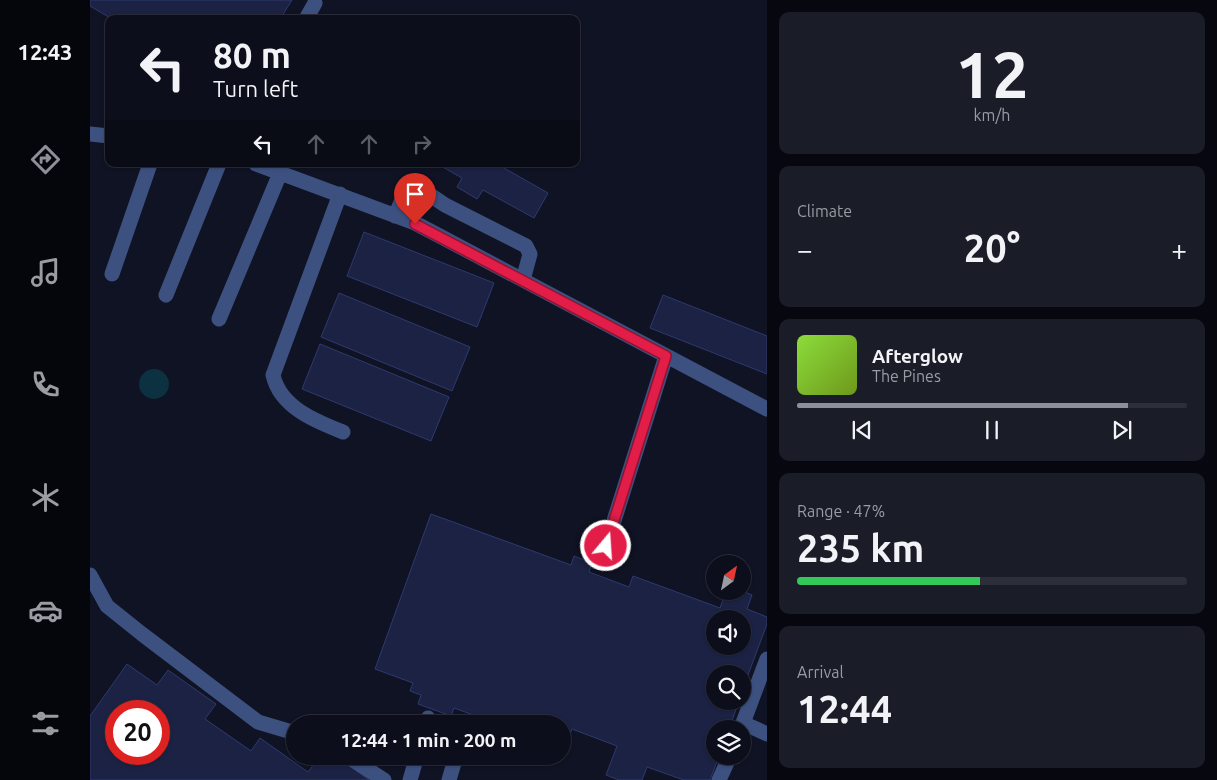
<!DOCTYPE html>
<html lang="en">
<head>
<meta charset="utf-8">
<style>
  :root { --surface:#0c0e1b; --page:#1a1c28; --text:#f1f3f6; --muted:#9a9ca3; --line:#2c2e3a; --accent:#8c9099 }
  body { margin:0; font-family:Ubuntu,sans-serif; background:var(--page); color:var(--text); height:100vh; display:flex; flex-direction:column; font-size:19px; white-space:nowrap }
  * { box-sizing:border-box; margin:0 }
  p { font-size:16px; color:var(--muted) }
  .icon { flex:none; width:28px; height:28px; fill:none; stroke:currentColor; stroke-width:2; stroke-linecap:round; stroke-linejoin:round }
  .map { position:relative; flex:1; overflow:hidden }
  .drawer { display:flex; flex-direction:column; gap:12px; padding:12px; background:#07080f; width:450px }
  .drawer>* { flex:none }
  .hud { position:absolute; left:15px; top:15px; width:475px; height:152px; border-radius:10px; box-shadow:0 1px 4px #0004,0 0 0 1px var(--line); background:#0c0e1b; color:var(--text); overflow:hidden }
  .needle { width:32px; rotate:33deg }
  .fabs { position:absolute; left:616px; top:555px; display:grid; gap:10px }
  .fabs a { display:grid; place-items:center; width:45px; height:45px; border-radius:50%; background:var(--surface); box-shadow:0 1px 4px #0004,0 0 0 1px var(--line); font-size:25px }
  .speed { position:absolute; left:15px; top:700px; display:flex; gap:10px; font-size:25px; font-weight:700; text-align:center }
  .speed>* { display:grid; place-content:center; width:65px; height:65px; border-radius:50%; background:var(--surface); box-shadow:0 1px 4px #0004,0 0 0 1px var(--line); line-height:1 }
  .speed .limit { border:8px solid #d22; background:#fff; color:#111 }
  .pin { position:absolute; display:grid; place-items:center; width:42px; height:42px; color:#fff; margin:-51px -21px; border-radius:50% 50% 50% 0; rotate:-45deg; box-shadow:0 0 5px #0007 }
  .pin .icon { rotate:45deg }
  .me { position:absolute; width:55px; margin:-28px; rotate:18deg; stroke-linejoin:round; filter:drop-shadow(0 0 4px #0008) }
  .turn { display:flex; align-items:center; gap:18px; height:105px; padding:0 25px; font-size:22px }
  .turn .icon { width:65px; height:65px; stroke-width:2.5 }
  .turn b { display:block; font-size:35px; line-height:42px }
  .lanes { display:flex; align-items:center; height:48px; padding:0 25px; background:#0003; justify-content:center; gap:25px; direction:ltr }
  .lanes .off { opacity:.35 }
  .big { font-size:38px; font-weight:600; line-height:1.1 }
  .drawer .widget { flex:1; display:flex; flex-direction:column; justify-content:center; gap:8px; min-width:0; padding:0 18px; border-radius:10px; background:var(--page) }
  .drawer .dial { align-items:center; gap:0 }
  .dial b { font-size:65px; line-height:1 }
  .song { display:flex; align-items:center; gap:15px }
  .cover { width:60px; height:60px; border-radius:8px; background:linear-gradient(135deg,hsl(90 70% 55%),hsl(80 70% 35%)) }
  .played { height:5px; border-radius:2px; background:linear-gradient(90deg,var(--accent) 85%,var(--line) 85%) }
  .keys { display:flex; justify-content:space-around; direction:ltr }
  .heat { display:flex; justify-content:space-between; align-items:center; font-size:28px; direction:ltr }
  .charge { height:8px; border-radius:4px; background:linear-gradient(90deg,#34c759 47%,var(--line) 0) }
  .trip { position:absolute; left:196px; top:715px; width:285px; height:50px; border-radius:25px; background:var(--surface); box-shadow:0 1px 4px #0004,0 0 0 1px var(--line); font-weight:600; line-height:50px; text-align:center }
  main { display:flex; flex:1; min-height:0 }
  .menu { display:flex; flex-direction:column; width:90px; justify-content:space-around; align-items:center; background:#05060b; color:var(--muted) }
  .menu .icon { width:35px; height:35px }
  .menu .active { color:var(--accent) }
  .menu b { font-size:22px; color:var(--text) }
  .map>svg:first-child { display:block }
</style>
</head>
<body>
<main>
<nav class="menu">
<b>12:43</b>
<svg class="icon active" aria-label="directions" viewBox="0 0 24 24"><path d="M12 3l9 9-9 9-9-9zM9 14v-3h6M13 9l2 2-2 2"/></svg>
<svg class="icon" aria-label="music" viewBox="0 0 24 24"><path d="M9 18V5l10-2v13"/><circle cx="6" cy="18" r="3"/><circle cx="16" cy="16" r="3"/></svg>
<svg class="icon" aria-label="phone" viewBox="0 0 24 24"><path d="M5 4h4l2 5-3 2q2 4 5 5l2-3 5 2v4C11 20 4 13 5 4z"/></svg>
<svg class="icon" aria-label="climate" viewBox="0 0 24 24"><path d="M12 3v18M4 7l16 10M4 17L20 7"/></svg>
<svg class="icon" aria-label="car" viewBox="0 0 24 24"><path d="M5 17H2v-5l4-1 3-4h7l3 4 3 1v5h-3M9 17h6M6 11h13"/><circle cx="7" cy="17" r="2"/><circle cx="17" cy="17" r="2"/></svg>
<svg class="icon" aria-label="filters" viewBox="0 0 24 24"><path d="M4 7h16M4 17h16"/><circle cx="9" cy="7" r="2"/><circle cx="15" cy="17" r="2"/></svg>
</nav>
<div class="map">
<svg width="677" height="780" viewBox="0 0 677 780">
  <rect width="100%" height="100%" fill="#101324"/>
  <!-- water -->
  <path fill="#0c3141" d="M49 384a15 15 0 1 1 30 0a15 15 0 1 1-30 0Z"/>
  <!-- building -->
  <path fill="#1c2244" stroke="#2f396f" fill-rule="evenodd" d="M0,0H202L190,19H22L0,6Z
    M352,164H407L458,193L444,218L393,190L387,199L367,187L372,178L351,166Z
    M274,232L404,283L387,327L257,276Z
    M249,293L380,347L362,391L231,337Z
    M573,295L677,336V374L560,328Z
    M230,344L359,397L341,441L212,389Z
    M341,514L481,565L484,556L502,563L499,572L539,587L543,576L630,608L636,591H652L662,595L657,609L677,617V624L652,691V674H625V701H649L639,729H625V756H629L620,780H594L557,767L552,780H529L516,775L527,746L482,729L472,755V724H408L364,708L361,716L328,704L331,695L320,691L323,683L285,669ZM625,619H652V646H625Z
    M37,664L67,685L78,670L126,704L115,719L161,751L170,738L218,772L230,756H246L279,780H0V716ZM26,711H69V754H26Z"/>
  <g fill="none" stroke-linecap="round" stroke-linejoin="round">
    <!-- minor -->
    <path stroke="#3d5181" stroke-width="15" d="M216,19L225,3
      M0,134L19,136
      M166,164L325,223L677,409
      M250,194L183,375C190,407 225,421 253,432
      M305,216L318,186H327L355,205L436,246L440,254L433,280
      M22,274L60,164
      M76,295L129,164
      M129,319L191,171
      M516,546L576,356
      M0,575L17,606L52,634L168,722L205,733
      M653,723L677,659
      M337,724L338,718
      M651,729L653,723L677,734
      M257,756L294,780
      M320,780L327,756
      M359,780L366,756
      M629,780L640,756"/>
  </g>
  <g fill="none" stroke-linecap="round" stroke-linejoin="round">
    <!-- route casing -->
    <g stroke="#92132f" stroke-width="12">
      <path id="route" d="M325,224L576,356L516,546"/>
    </g>
    <!-- route -->
    <use href="#route" stroke="#e11d48" stroke-width="9"/>
  </g>
</svg>
<div class="fabs">
<a><svg class="needle" viewBox="-14 -14 28 28"><path d="M0-13l5 13h-10z" fill="#e53935"/><path d="M0 13l5-13h-10z" fill="#9a9ca3"/></svg></a>
<a><svg class="icon" aria-label="sound" viewBox="0 0 24 24"><path d="M4 9h4l5-4v14l-5-4H4zM17 9q2 3 0 6"/></svg></a>
<a><svg class="icon" aria-label="search" viewBox="0 0 24 24"><circle cx="10" cy="10" r="6"/><path d="M15 15l6 6"/></svg></a>
<a><svg class="icon" aria-label="layers" viewBox="0 0 24 24"><path d="M12 4l9 5-9 5-9-5zM3 14l9 5 9-5"/></svg></a>
</div>
<div class="speed"><div class="limit">20</div></div>
<div class="pin" style="left:325px;top:224px;background:#d93025"><svg class="icon" aria-label="arrive" viewBox="0 0 24 24"><path d="M6 21V4h12l-3 4 3 4H6"/></svg></div>
<svg class="me" style="left:516px;top:546px" viewBox="-20 -20 40 40"><circle r="17" fill="#e11d48" stroke="#fff" stroke-width="3"/><path d="M0-11L8 9 0 5-8 9z" fill="#fff"/></svg>
<div class="trip">12:44 · 1 min · 200 m</div>
<div class="hud">
<div class="turn"><svg class="icon" aria-label="left" viewBox="0 0 24 24"><path d="M17 20v-9H6M10 6l-5 5 5 5"/></svg><div><b>80 m</b>Turn left</div></div>
<div class="lanes"><svg class="icon" aria-label="left" viewBox="0 0 24 24"><path d="M17 20v-9H6M10 6l-5 5 5 5"/></svg><svg class="icon off" aria-label="ahead" viewBox="0 0 24 24"><path d="M12 20V5M6 11l6-6 6 6"/></svg><svg class="icon off" aria-label="ahead" viewBox="0 0 24 24"><path d="M12 20V5M6 11l6-6 6 6"/></svg><svg class="icon off" aria-label="right" viewBox="0 0 24 24"><path d="M7 20v-9h11M14 6l5 5-5 5"/></svg></div>
</div>
</div>
<section class="drawer">
<div class="widget dial"><b>12</b><p>km/h</p></div>
<div class="widget"><p>Climate</p>
<div class="heat"><a>−</a><b class="big">20°</b><a>+</a></div>
</div>
<div class="widget">
<div class="song"><i class="cover"></i><div><b>Afterglow</b><p>The Pines</p></div></div>
<div class="played"></div>
<div class="keys"><svg class="icon" aria-label="previous" viewBox="0 0 24 24"><path d="M18 5L8 12l10 7zM5 5v14"/></svg><svg class="icon" aria-label="pause" viewBox="0 0 24 24"><path d="M8 5v14M16 5v14"/></svg><svg class="icon" aria-label="next" viewBox="0 0 24 24"><path d="M6 5l10 7-10 7zM19 5v14"/></svg></div>
</div>
<div class="widget"><p>Range · 47%</p><b class="big">235 km</b><div class="charge"></div></div>
<div class="widget"><p>Arrival</p><b class="big">12:44</b></div>
</section>
</main>
</body>
</html>
